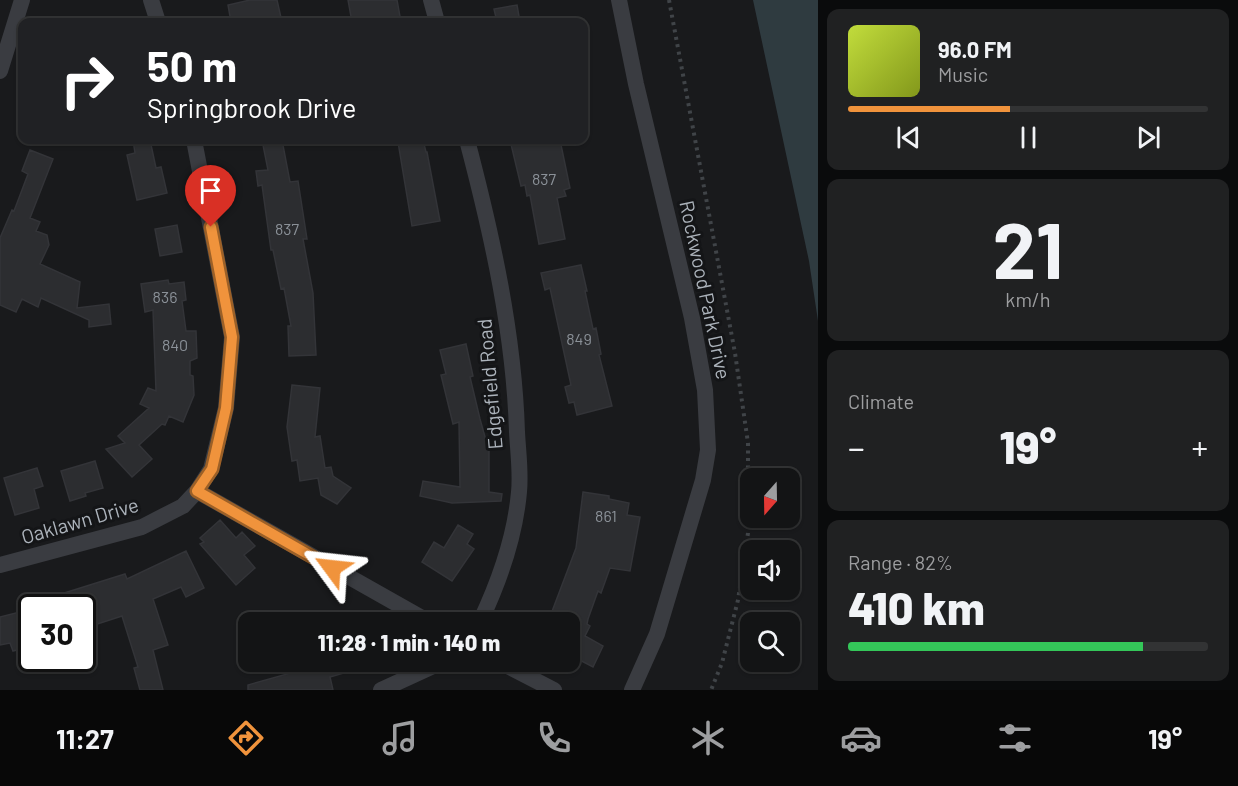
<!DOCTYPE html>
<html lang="en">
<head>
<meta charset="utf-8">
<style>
  :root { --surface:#131415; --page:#202122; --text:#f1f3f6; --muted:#9d9ea0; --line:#323334; --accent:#f0933c }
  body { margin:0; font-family:Barlow,sans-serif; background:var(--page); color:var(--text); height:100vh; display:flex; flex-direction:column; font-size:22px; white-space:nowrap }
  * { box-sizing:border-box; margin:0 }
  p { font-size:20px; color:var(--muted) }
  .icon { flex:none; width:33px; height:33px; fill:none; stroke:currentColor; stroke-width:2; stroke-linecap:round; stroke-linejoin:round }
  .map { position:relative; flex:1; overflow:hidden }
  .drawer { display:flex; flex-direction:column; gap:9px; padding:9px; background:#0a0b0c; width:420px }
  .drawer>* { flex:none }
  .banner { position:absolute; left:18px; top:18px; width:570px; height:126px; border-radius:12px; box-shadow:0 2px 4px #0004,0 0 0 2px var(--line); background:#202124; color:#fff; overflow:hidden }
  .needle { width:39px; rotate:200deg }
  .tools { position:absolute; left:740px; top:468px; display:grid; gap:12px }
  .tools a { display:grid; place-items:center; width:60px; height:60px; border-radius:12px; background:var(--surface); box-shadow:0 2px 4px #0004,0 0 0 2px var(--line); font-size:30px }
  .speed { position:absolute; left:18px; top:594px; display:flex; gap:12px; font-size:30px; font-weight:700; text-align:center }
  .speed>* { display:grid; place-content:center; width:78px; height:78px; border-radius:50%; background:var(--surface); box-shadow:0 2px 4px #0004,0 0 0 2px var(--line); line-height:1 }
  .speed .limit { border:3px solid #111; border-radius:9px; background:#fff; color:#111 }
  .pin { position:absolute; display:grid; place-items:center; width:51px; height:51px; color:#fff; margin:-62px -26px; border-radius:50% 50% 50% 0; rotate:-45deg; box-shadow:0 0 6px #0007 }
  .pin .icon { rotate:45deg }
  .me { position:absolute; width:66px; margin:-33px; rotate:300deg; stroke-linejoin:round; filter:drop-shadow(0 0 4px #0008) }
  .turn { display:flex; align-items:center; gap:21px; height:126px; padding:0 30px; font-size:27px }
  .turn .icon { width:78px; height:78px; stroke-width:2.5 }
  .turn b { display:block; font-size:42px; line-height:51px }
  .big { font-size:45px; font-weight:800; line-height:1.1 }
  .drawer .tile { flex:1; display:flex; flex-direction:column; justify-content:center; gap:9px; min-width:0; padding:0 21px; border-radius:12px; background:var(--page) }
  .drawer .dial { align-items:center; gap:0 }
  .dial b { font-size:78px; line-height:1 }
  .song { display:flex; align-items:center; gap:18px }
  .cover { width:72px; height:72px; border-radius:9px; background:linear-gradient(135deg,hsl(70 70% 55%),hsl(70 70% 35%)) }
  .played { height:6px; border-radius:3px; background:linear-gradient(90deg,var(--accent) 45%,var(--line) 45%) }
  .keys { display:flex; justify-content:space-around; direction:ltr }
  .heat { display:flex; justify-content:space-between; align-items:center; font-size:33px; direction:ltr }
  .charge { height:9px; border-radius:4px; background:linear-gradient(90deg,#34c759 82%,var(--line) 0) }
  .trip { position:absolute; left:238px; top:612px; width:342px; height:60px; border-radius:12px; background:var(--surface); box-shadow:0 2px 4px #0004,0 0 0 2px var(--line); font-weight:800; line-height:60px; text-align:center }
  .tabs { display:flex; height:96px; justify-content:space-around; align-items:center; background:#080808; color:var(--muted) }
  .tabs .icon { width:42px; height:42px }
  .tabs .active { color:var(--accent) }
  .tabs b { font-size:27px; color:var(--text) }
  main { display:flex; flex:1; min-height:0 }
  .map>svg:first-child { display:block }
</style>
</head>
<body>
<main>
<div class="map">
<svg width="818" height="690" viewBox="0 0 818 690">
  <rect width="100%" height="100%" fill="#191a1c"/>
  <!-- water -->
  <path fill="#2f3b40" d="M753,0H818V321L809,261Z"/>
  <!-- building -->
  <path fill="#2c2d30" stroke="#333438" stroke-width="1.5" d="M250,0H277L282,22H231L228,5Z
    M348,0H397L401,22H352Z
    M517,5L520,22H497L494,9Z
    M133,140H150L156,168L161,167L167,193L137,200L127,155L135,153Z
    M262,140H282L290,182L298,181L307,239H303L313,293L316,355L289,356L288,326H291L284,288L281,289L273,250H271L262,185L258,186L256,171L268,170Z
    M407,140H423L426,152H427L440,221L412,226L398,142Z
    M510,140H560L570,188L564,190L566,196L557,198L565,239L539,244L530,195L527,196L525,185L521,186Z
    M30,150L53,159L30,218L40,222L36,231L47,235L49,245L40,264L80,282L77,308L109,304L111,324L89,327V320L41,298L38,307L22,299L16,312L0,305V238L12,210L14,211L28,174L22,171Z
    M177,225L182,252L160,256L155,229Z
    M581,265L587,291H585L593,329L596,328L601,354L599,355L612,406L577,415L574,402L569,403L565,387L571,385L550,288L545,290L541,273Z
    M168,280L169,284L184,282L186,300L182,301L186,331H196L197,358L190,361V375L193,376L194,395L183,422L169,416L165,425L162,424L139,445L152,459L132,477L106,449L125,443L118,436L149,408L140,404L148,388L156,391L153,310L145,312L141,284Z
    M466,344L473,376L470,377L480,419L487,444H489V492L502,494L501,501L452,503L420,496L423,481L460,487L459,422L453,424L441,375L446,374L440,350Z
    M292,385L320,388L315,437L320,436L325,468L331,467L333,476L351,488L337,504L321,495L318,478L300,481L297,460L292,461L287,427Z
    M95,461L103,488L85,493L86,496L70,501L61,471Z
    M37,468L43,486L34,489L39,508L15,515L4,478Z
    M583,492L609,496V499L629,503L627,515L640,517L630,571L610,568L601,593L598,591L588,619L587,624L590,626L585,636L603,646L593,667L574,657L570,663V622H548L576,548Z
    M220,520L236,538L242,532L255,546L244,555L255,568L236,585L200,544L204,542L200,538Z
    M458,525L473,534L467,544L474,549L452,581L422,562L434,542L444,548Z
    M186,551L204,588L186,597L181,587L153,599L168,645L153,650L163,690H140L134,668L138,667L122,616L82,629V608H30L29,604L125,574L127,579Z
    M32,609V646L13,651L10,643L0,645V617Z
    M316,662H368V666L330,677L333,690H248V685L305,669L304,665Z"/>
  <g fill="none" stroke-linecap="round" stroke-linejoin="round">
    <!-- path -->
    <path stroke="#404448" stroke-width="4" stroke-dasharray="3 4.5" stroke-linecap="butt" d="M669,0L735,353L748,443V533L738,600L722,663L711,690"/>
    <!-- minor -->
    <path stroke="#3a3c41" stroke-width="16" d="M151,0L158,22
      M431,0L437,22
      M619,0L636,84L692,318L705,390L708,450L703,480L657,634L632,690
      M0,71L22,0
      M467,140C492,235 514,333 517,432C518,452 521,472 519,492C515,537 499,582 480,622
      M197,491L429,622
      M0,565L142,527L183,506L197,491L211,469L226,408L232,337L194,140
      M500,662L554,690
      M381,690L442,662"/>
  </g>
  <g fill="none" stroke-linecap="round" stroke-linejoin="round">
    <!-- route casing -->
    <g stroke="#9c6027" stroke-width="15">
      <path id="route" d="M211,227L232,337L226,408L212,469L197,491L332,568"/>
    </g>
    <!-- route -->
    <use href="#route" stroke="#f0933c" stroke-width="10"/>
  </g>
  <g text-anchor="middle" stroke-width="6" stroke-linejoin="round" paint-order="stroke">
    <!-- number labels -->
    <g font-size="16" fill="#8b9198">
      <text x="544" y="185">837</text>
      <text x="287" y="235">837</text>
      <text x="165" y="303">836</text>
      <text x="579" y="345">849</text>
      <text x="175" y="351">840</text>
      <text x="606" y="522">861</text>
    </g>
    <!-- street labels -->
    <g font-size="20" fill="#acb3bb" stroke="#141517">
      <text transform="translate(705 290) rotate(78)" y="7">Rockwood Park Drive</text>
      <text transform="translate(490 384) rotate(-95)" y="7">Edgefield Road</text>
      <text transform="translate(80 521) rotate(-16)" y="7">Oaklawn Drive</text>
    </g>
  </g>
</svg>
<div class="tools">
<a><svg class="needle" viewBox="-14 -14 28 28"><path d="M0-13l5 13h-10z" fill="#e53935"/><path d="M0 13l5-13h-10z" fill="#9d9ea0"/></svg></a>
<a><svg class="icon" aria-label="sound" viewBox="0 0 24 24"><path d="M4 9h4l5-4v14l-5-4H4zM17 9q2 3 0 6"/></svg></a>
<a><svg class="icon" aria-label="search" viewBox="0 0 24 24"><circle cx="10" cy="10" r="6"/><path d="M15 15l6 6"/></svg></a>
</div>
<div class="speed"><div class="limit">30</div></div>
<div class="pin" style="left:211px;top:227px;background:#d93025"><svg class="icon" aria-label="arrive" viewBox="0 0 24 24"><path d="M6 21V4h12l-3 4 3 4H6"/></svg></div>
<svg class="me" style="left:332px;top:568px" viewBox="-20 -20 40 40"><path d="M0-17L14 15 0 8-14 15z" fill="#f0933c" stroke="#fff" stroke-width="4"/></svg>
<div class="trip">11:28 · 1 min · 140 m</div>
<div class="banner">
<div class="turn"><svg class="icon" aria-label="right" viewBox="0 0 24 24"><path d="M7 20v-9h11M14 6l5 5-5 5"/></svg><div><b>50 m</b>Springbrook Drive</div></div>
</div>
</div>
<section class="drawer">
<div class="tile">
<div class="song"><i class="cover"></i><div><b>96.0 FM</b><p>Music</p></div></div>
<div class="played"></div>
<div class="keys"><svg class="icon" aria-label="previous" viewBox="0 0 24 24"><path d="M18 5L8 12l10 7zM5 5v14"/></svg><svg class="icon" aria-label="pause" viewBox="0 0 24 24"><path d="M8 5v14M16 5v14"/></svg><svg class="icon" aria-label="next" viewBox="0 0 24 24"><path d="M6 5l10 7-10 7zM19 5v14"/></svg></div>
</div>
<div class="tile dial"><b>21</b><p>km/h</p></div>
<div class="tile"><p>Climate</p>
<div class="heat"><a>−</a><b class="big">19°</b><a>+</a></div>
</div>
<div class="tile"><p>Range · 82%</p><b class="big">410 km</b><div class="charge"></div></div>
</section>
</main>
<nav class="tabs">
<b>11:27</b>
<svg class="icon active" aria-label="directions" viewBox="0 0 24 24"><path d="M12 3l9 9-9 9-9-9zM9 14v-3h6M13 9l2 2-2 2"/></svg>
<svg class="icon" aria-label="music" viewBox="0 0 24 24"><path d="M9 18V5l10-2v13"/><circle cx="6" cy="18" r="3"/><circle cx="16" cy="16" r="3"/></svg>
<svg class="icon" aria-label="phone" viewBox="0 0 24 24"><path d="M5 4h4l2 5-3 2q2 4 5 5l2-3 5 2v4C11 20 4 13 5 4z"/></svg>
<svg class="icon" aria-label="climate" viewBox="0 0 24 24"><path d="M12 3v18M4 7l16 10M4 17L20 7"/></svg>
<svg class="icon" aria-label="car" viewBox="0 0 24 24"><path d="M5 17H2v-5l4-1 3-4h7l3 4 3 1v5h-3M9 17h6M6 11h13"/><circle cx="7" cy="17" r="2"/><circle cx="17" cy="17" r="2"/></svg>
<svg class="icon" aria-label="filters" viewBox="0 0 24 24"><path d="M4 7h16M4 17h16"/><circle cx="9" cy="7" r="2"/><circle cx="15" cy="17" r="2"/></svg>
<b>19°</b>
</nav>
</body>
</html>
